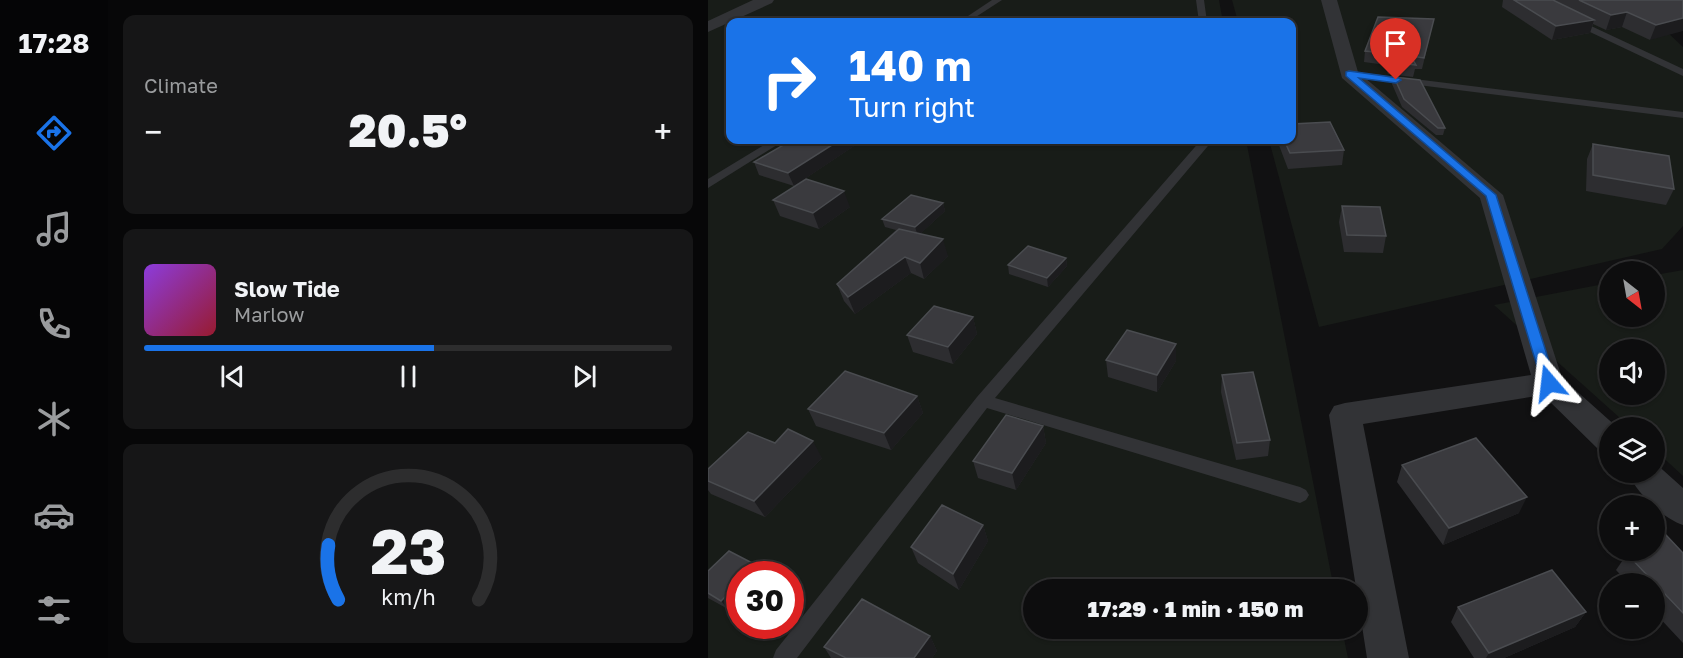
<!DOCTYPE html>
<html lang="en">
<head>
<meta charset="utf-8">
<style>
  :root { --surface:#0d0d0e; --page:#161617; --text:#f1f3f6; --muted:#9a9c9e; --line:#2d2d2e; --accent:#1a73e8 }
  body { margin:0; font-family:"Golos Text",sans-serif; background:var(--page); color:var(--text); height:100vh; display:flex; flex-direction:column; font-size:22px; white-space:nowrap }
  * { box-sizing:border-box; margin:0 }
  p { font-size:20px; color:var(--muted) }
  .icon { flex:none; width:33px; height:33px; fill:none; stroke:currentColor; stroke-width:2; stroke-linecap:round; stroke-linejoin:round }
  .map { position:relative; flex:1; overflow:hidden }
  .sheet { display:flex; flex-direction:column; gap:15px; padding:15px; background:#070708; width:600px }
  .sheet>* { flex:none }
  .hud { position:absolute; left:18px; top:18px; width:570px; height:126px; border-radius:12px; box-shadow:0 2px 4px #0004,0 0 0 2px var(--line); background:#1a73e8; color:#fff; overflow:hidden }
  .needle { width:39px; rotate:149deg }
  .controls { position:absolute; left:891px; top:261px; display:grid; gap:12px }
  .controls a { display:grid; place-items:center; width:66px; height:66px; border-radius:50%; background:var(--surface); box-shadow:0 2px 4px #0004,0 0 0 2px var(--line); font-size:30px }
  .speed { position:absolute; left:18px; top:561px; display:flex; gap:12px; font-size:30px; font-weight:700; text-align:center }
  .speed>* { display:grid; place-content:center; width:78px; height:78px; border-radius:50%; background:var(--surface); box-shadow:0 2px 4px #0004,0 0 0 2px var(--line); line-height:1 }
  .speed .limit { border:9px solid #d22; background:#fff; color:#111 }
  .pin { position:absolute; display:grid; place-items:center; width:51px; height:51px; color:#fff; margin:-62px -26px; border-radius:50% 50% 50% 0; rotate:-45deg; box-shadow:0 0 6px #0007 }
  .pin .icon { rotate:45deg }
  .me { position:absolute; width:66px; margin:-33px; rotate:343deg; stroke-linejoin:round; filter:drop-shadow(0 0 4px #0008) }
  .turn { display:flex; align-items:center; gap:21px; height:126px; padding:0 24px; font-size:27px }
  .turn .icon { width:78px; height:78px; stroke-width:2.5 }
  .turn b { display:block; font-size:42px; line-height:51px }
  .big { font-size:45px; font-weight:800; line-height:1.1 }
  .sheet .widget { flex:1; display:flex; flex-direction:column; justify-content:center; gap:9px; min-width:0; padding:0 21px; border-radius:12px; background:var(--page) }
  .sheet .dial { align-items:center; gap:0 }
  .dial svg { height:156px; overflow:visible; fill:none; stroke:var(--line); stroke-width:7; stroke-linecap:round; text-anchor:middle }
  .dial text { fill:var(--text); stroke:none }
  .song { display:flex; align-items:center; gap:18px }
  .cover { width:72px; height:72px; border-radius:9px; background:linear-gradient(135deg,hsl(270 70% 55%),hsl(350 70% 35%)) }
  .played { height:6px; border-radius:3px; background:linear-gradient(90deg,var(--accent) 55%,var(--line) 55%) }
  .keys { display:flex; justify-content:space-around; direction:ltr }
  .heat { display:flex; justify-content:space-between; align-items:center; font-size:33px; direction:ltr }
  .trip { position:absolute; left:315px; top:579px; width:345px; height:60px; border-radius:30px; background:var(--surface); box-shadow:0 2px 4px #0004,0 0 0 2px var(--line); font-weight:800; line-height:60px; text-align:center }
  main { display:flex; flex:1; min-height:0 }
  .dock { display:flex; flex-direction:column; width:108px; justify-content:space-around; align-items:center; background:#050506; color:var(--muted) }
  .dock .icon { width:42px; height:42px }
  .dock .current { color:var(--accent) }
  .dock b { font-size:27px; color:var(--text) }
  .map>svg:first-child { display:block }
</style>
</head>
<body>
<main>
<nav class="dock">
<b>17:28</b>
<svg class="icon current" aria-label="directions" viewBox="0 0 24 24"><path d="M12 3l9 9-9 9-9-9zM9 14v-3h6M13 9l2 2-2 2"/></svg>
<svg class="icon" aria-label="music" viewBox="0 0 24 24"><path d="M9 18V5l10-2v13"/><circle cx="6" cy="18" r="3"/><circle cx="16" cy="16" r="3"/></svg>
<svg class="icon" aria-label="phone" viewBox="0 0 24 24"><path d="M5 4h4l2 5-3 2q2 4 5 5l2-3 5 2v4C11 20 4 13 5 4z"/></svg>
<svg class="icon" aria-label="climate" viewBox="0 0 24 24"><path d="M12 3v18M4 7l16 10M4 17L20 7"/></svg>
<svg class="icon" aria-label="car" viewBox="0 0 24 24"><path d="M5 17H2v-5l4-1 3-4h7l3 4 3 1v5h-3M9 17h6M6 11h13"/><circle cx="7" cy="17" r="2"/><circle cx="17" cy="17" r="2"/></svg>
<svg class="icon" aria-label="filters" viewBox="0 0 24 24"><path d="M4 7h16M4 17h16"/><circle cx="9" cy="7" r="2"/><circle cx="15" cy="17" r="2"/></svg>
</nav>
<section class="sheet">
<div class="widget"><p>Climate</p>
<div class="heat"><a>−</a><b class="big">20.5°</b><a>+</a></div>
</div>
<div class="widget">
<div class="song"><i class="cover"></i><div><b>Slow Tide</b><p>Marlow</p></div></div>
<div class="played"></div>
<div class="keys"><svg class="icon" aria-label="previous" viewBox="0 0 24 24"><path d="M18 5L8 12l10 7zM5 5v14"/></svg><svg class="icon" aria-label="pause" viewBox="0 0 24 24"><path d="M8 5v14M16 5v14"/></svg><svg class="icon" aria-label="next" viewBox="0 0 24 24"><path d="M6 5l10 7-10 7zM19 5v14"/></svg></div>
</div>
<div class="widget dial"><svg viewBox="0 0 100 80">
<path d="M14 69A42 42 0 1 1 86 69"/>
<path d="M14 69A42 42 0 0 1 9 41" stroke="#1a73e8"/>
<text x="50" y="56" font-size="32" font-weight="700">23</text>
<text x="50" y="72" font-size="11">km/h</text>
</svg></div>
</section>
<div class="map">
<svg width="975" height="658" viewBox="0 0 975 658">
  <rect width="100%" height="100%" fill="#111112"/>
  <!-- green -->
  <path fill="#181c18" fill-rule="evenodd" d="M0,0H511L515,22H22V140H538L626,589L326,590V628L634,629L640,658H0ZM32,574H82V626H32Z
    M524,0H895L957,30L975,47V226L954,249L611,327L561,140H584V22H530Z
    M975,270V476L947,450L946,428L922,427L786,305L901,283L902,316H946L947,275ZM902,350H946V394H902Z"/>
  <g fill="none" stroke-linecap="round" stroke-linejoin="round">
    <!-- service -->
    <path fill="#323336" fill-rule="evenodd" d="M284,0H294L260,22H251Z
      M488,0H496L499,22H491Z
      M866,18L975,69V76L863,23L862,21Z
      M641,71L975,112V118L638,76V72Z
      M64,140H77L0,188V179Z
      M493,140H505L287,398L592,487L598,490L601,495L598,500L592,503L279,408L89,658H65L68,650L269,397Z"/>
    <!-- minor -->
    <path fill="#323336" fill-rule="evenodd" d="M45,0H66L64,3L0,32V21Z
      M613,0H629L650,72L795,195L854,378L910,428H902V453L890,449L835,395L655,424L701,658H659L621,415L626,406L637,403L823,375L772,198L634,78Z
      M946,462L975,488V525C954,518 929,493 919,472H946Z"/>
  </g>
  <!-- wall -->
  <path fill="#2d2d30" d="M795,0H975L942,40L914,27L898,30L885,24L882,33L844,40L794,7Z
    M726,19L714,69H707L705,77L680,74L678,69V65L656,62L657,51Z
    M686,77L737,128L735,135H728L694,107L684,84Z
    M84,140H155L86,186L51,175L46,162Z
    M569,140H584L636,150L634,165L580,169Z
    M885,144L966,189L958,205L878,191L879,159Z
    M65,200L142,207L111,229L72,216Z
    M235,203L237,211L212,234L240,256L216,279L203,273L147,314L136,301L129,284L188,230L177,227L174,219Z
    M634,206L678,236L675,253L636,252L631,222Z
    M358,258L359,266L340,287L301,274L300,265Z
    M265,317L269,334L245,364L205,352L199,335Z
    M398,360L468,361L449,392L400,377Z
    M514,375L562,440L560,456L528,460L513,392Z
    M209,396L215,413L183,450L108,426L100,409Z
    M335,426L338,443L308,490L270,478L265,461Z
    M67,443L114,458L57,517L3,494L0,490V469Z
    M694,465L811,513L735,545L689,482Z
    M275,525L280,541L251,590L210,563L203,547Z
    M975,553V643L946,612V584H921L908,570L919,554Z
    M48,565L54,573L20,609L0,598V571Z
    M750,607L878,612L867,627L796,658H766L743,622Z
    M222,636L229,651L224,658H123L116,647Z"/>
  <!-- shaded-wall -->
  <path fill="#1c1c1e" d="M919,12L914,27L898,30L903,15Z
    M975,18V31L942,40L948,25Z
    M886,20L882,33L844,40L848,26Z
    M132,140H155L86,186L80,173Z
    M136,191L142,207L111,229L105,213Z
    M235,203L237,211L210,236L207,227Z
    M235,239L240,256L216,279L212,263Z
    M197,257L203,273L147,314L140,297Z
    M358,258L359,266L340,287L339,278Z
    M265,317L269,334L245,364L240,347Z
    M468,344V361L449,392V375Z
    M209,396L215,413L183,450L176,433Z
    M335,426L338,443L308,490L304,473Z
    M105,441L114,458L57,517L46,501Z
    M819,497L811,513L735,545L741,528Z
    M275,525L280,541L251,590L245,574Z
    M48,565L54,573L52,574H38Z
    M32,582V597L20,609L13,601Z
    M878,612L867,627L796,658H778L781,653Z
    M222,636L229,651L224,658H206Z"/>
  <!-- building -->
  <path fill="#3a3a3e" stroke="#4a4c50" stroke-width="1.5" d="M806,0H845L886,20L848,26Z
    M871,0H975V18L948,25L919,12L903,15Z
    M670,17L726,19L716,58L703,56L708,65L682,62L680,57L686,54L657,51Z
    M686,77L712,80L737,128H730L696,99Z
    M622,122L636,150L582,153L576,140H584V124Z
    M84,140H132L80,173L46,162Z
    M885,144L961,156L966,189L885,175Z
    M98,179L136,191L105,213L65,200Z
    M203,195L235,203L207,227L174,219Z
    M634,206L672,207L678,236L639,235Z
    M191,229L235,239L212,263L197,257L140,297L129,284Z
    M320,246L358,258L339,278L300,265Z
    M226,306L265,317L240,347L199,335Z
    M419,330L468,344L449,375L398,360Z
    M137,371L209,396L176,433L100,409Z
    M545,372L562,440L529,443L514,375Z
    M298,415L335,426L304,473L265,461Z
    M80,429L105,441L46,501L0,481V469L40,432L67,443Z
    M768,438L819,497L741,528L694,465Z
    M234,505L275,525L245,574L203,547Z
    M958,535L975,553V613L919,554L926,550H946V541Z
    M21,551L48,565L38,574H32V582L13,601L0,593V571Z
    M844,570L878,612L781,653L750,607Z
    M154,599L222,636L206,658H138L116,647Z"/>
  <!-- route -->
  <path fill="#1a73e8" stroke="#114b97" stroke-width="1.5" d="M641,71L691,78L693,80L688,83L651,78L788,195L848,383L846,387H836L834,383L778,196L638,76V72Z"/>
</svg>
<div class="controls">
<a><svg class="needle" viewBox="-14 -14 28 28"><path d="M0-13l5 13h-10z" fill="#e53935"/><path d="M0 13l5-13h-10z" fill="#9a9c9e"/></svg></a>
<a><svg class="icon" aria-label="sound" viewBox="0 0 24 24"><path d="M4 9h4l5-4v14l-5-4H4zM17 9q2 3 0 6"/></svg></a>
<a><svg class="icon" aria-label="layers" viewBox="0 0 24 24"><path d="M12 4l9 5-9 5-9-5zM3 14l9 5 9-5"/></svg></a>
<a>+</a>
<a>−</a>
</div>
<div class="speed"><div class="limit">30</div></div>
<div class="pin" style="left:688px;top:80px;background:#d93025"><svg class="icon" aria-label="arrive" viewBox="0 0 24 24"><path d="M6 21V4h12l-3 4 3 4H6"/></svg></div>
<svg class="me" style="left:841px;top:383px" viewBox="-20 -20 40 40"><path d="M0-17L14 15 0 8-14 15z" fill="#1a73e8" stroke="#fff" stroke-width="4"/></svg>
<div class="trip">17:29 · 1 min · 150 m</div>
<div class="hud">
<div class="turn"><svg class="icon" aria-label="right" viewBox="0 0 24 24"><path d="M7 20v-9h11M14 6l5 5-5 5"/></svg><div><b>140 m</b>Turn right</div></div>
</div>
</div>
</main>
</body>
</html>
